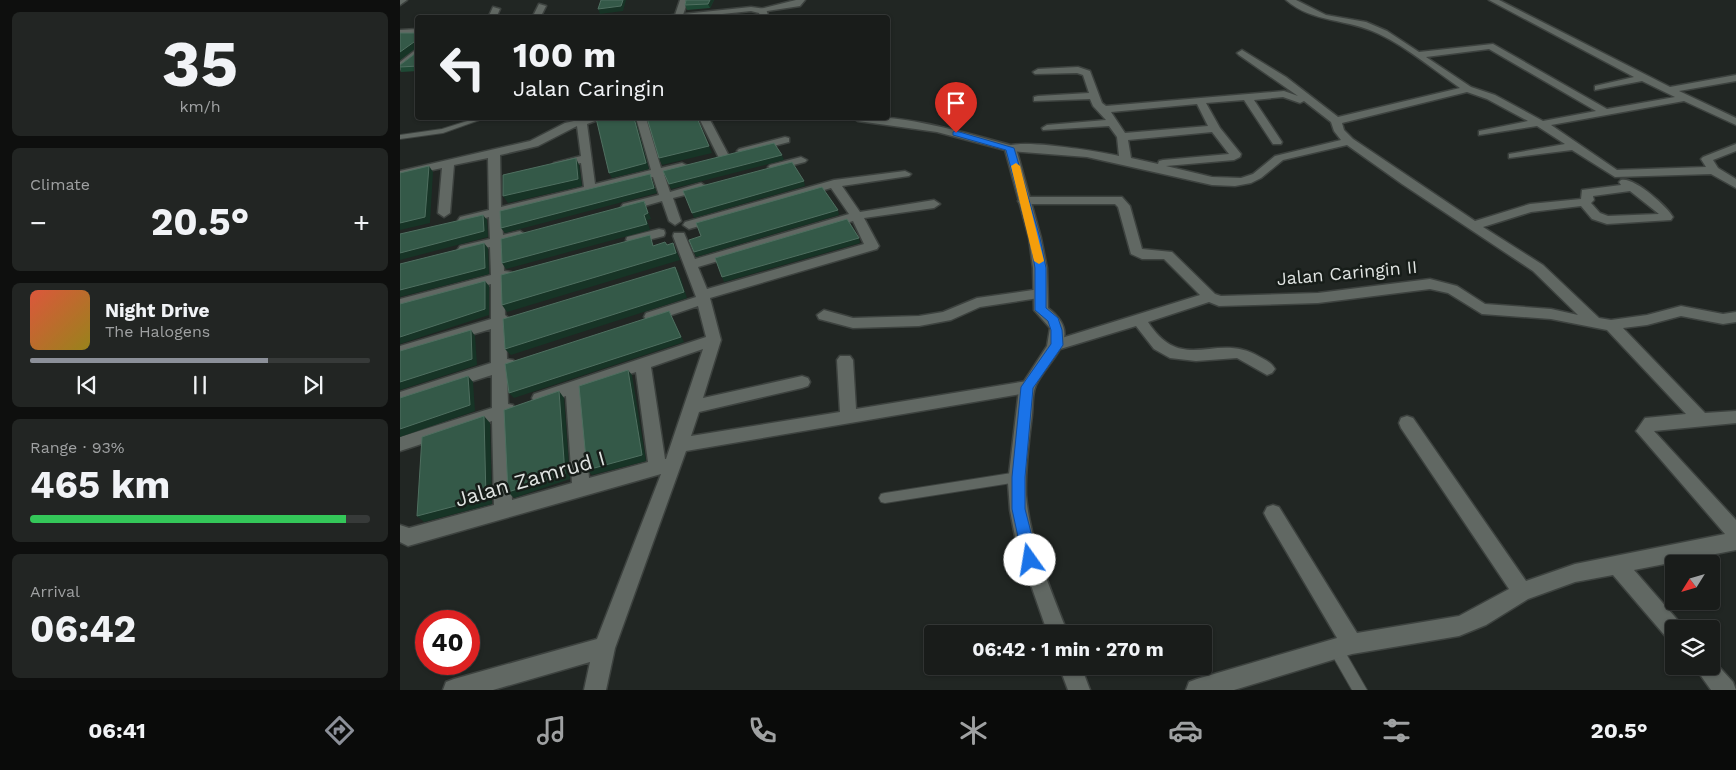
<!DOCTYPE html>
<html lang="en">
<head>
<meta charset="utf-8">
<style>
  :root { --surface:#191c1a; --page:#222523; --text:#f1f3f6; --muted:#9fa1a2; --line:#373a39; --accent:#8c9099 }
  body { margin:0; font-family:"Work Sans",sans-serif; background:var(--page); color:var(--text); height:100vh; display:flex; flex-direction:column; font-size:19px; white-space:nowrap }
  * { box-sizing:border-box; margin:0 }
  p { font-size:16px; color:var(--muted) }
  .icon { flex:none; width:28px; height:28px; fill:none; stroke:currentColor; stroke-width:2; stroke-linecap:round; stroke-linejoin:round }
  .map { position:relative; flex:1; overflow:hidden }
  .drawer { display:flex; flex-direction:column; gap:12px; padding:12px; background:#0e0f0e; width:400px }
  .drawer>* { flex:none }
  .hud { position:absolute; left:15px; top:15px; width:475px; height:105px; border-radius:5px; box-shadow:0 1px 4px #0004,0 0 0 1px var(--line); background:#191c1a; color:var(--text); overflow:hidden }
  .needle { width:32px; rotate:233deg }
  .controls { position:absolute; left:1265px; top:555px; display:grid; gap:10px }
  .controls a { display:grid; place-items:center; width:55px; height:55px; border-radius:5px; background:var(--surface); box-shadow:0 1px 4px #0004,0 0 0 1px var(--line); font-size:25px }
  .speed { position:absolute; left:15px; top:610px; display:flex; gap:10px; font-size:25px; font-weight:700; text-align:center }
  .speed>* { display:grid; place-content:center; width:65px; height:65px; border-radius:50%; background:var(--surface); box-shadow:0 1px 4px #0004,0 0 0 1px var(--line); line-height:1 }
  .speed .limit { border:8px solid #d22; background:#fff; color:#111 }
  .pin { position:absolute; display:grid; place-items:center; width:42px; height:42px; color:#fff; margin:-51px -21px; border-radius:50% 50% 50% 0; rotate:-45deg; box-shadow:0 0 5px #0007 }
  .pin .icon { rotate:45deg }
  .me { position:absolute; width:55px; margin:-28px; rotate:347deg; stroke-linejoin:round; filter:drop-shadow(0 0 4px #0008) }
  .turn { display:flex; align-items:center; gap:18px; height:105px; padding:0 15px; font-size:22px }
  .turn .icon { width:65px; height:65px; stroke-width:2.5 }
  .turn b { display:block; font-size:35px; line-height:42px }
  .big { font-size:38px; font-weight:700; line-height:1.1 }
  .drawer .card { flex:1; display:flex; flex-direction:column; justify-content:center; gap:8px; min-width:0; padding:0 18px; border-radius:8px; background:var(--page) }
  .drawer .dial { align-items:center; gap:0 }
  .dial b { font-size:65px; line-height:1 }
  .song { display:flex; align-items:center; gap:15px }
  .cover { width:60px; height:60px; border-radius:8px; background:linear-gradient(135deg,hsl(10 70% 55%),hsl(50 70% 35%)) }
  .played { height:5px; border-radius:2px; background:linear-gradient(90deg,var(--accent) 70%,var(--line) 70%) }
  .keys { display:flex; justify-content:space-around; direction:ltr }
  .heat { display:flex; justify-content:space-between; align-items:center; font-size:28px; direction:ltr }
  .charge { height:8px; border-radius:4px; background:linear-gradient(90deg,#34c759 93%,var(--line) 0) }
  .trip { position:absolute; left:524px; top:625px; width:288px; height:50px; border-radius:5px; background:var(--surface); box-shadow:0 1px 4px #0004,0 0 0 1px var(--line); font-weight:700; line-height:50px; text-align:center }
  .menu { display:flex; height:80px; justify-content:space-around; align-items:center; background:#0a0b0a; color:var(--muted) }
  .menu .icon { width:35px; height:35px }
  .menu .selected { color:var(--accent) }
  .menu b { font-size:22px; color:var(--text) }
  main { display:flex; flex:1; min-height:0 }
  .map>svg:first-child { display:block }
</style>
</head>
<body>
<main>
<section class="drawer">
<div class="card dial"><b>35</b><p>km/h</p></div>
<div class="card"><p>Climate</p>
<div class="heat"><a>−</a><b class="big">20.5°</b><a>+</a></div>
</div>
<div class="card">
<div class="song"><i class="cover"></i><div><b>Night Drive</b><p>The Halogens</p></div></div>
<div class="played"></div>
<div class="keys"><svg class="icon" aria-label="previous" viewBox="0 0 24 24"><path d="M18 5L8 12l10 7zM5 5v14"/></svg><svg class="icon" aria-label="pause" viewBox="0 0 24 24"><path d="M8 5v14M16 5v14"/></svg><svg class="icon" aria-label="next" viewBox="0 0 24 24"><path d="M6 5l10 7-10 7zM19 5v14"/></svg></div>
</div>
<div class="card"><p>Range · 93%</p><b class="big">465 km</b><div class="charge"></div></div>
<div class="card"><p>Arrival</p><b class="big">06:42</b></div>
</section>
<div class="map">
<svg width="1336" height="690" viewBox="0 0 1336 690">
  <rect width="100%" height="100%" fill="#212623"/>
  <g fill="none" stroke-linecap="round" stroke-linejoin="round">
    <!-- lane casing -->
    <g stroke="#3d423f" stroke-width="2">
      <path id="lane" d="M77,118H85L43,133L0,139V135L42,129Z
        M618,472L622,473L624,477L622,481L618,482L485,503L481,502L479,498L481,494L485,493Z
        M935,641L940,643L967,690H952L928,648L930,643Z"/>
    </g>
    <!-- street casing -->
    <g stroke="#3d423f" stroke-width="3">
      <path id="street" d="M280,0H288L283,15L279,18L275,15Z
        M396,0H405L400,6L360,12L356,10Z
        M886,0H896L926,15L966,22L987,31L1019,52L1093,44L1207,109L1275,97L1242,81L1195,90V86L1234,77L1089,0H1099L1270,87L1336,75V81L1279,91L1336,118V125L1284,101L1151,125L1217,170L1306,167L1301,159L1303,157L1336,144V151L1313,160L1318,168L1336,179V188L1311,174L1215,177L1172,150L1109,158V154L1165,144L1137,126L1079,135V131L1128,121L1087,99L1067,92L942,123L944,130L953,139L1075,221L1130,204L1181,199L1182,190L1221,185L1219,182L1221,180C1233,176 1267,206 1273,217L1271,220L1207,224L1192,219L1181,206L1131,212L1083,227L1143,265L1199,318L1211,320L1247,315L1281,306L1323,314L1336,312V322L1323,324L1281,316L1247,325L1223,328L1305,413L1336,411V423L1254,431L1336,520V550L1234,570L1281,624L1283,629H1274V641L1267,638L1213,575L1175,582L1128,599L1086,625L1059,636L952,654L834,690H786L789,682L797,679L937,638L867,519L864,513L867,507L873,505L879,507L957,633L1059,616L1109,589L1001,428L999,423L1001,418L1007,416L1013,418L1126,581L1175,564L1325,534L1236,431L1245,418L1286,414L1207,330L1151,319L1082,314L1048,293L1030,289L918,303L819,306L809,302L748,322C783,376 816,330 860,357C866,360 872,363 875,369L872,373L867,375L837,358L796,361L770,358L754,349L736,326L657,350L652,349L650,345L652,341L800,295L764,259H742L731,254L718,207L715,204H620L618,201L624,197H722L730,206L742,249L772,252L815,294L821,296L918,293L1030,279L1057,286L1085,304L1151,309L1178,315L1133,271L1002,184L947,145L883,160L861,178L851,183L835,186L812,185L687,157L610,151L604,148C615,137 701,152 719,156L717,137L709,126L643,130L642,128L647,125L706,120L693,106L690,99L634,101V97L638,96L689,93L683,75L677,73L635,74L633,72L638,69L678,67L690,71L702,103L706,106L884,91L898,96L839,55L837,53L842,50L886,77L938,117L1060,88C1034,70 1008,48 979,34C950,19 912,23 886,0ZM1089,49L1196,111L1143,121L1095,95L1071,87L1026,57ZM883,97L900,103L904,101L931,122L934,131L941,140L875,156L853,174L841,178L812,177L766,166L834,160L840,157L841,154L820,128L806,103L844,100L873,144H881L882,142L854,100ZM797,104L808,126L725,133L711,112ZM812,132L829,154L763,160L759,161L758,164L731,158L728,140ZM1230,191L1259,214L1208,216L1200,213L1191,203L1194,200L1193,196Z
        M139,4L146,6L140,18H132Z
        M93,7L100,9L96,18H88Z
        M18,48V56L0,70V62Z
        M187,118H203L187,124L195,184L251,170L236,118H246L261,168L282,163L288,166L286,168L264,174L270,192L301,183L307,187L305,190L273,198L281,221L275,225L269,221L262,201L227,211L221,207L223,204L259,195L253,177L101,214L103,235L120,231L126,235L125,238L103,243L104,271L111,272L113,275L104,280L105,315L111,320L106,325L107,359L113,360L116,364L113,368L107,370L108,404L113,405L115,410L113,415L108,416L112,500L172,483L166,396L140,404L134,402L132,398L134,394L306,337L298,306L251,322L244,317L246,313L296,297L273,236L274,233H284L295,259L449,214L431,188L289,229L283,225L285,222L434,180L505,171L511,174L509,176L442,186L460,212L534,200L540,204L534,208L464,218L479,246L477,249L310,298L321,340L303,398L402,376L408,378L410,382L408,386L402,388L299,412L291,436L440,412L437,360L440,356H450L453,360L456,409L627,381L633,383L635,387L633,391L627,393L286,451L215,648L206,690H184L190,662L93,690H43L46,682L54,679L197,639L261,474L8,546L0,542V525L9,528L94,505L92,421L0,451V437L92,408V375L0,404V392L91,363V329L0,356V346L91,319V284L0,309V299L91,275L90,247L65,253L58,249L60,246L90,239L89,217L64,224L58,220L60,217L89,210L88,158L54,165L50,213L44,217L38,213L42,168L0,177V171L130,141L165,123ZM177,126L181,156L154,163L152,165L158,168L181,163L184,187L101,207L100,155L138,146ZM453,221L464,244L307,289L298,267ZM303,349L266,459H265L251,367ZM236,372L248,462L189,478L181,390Z
        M299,118H309L329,156L327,158H319Z
        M385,137L389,138V142L343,154L337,151L339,149Z
        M401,157L407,160L405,162L374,170L368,167L370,165Z
        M259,229L264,230L265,233L264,236L232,244L226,240L227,237Z
        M640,289L645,291L647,294L645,297L580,307L551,320L519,326L453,328L419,319L417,315L424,310L453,318L519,316L543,312L577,298Z
        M1311,658L1333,682L1336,690H1311L1294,666H1311Z"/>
    </g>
    <!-- secondary casing -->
    <g stroke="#3d423f" stroke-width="3">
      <path id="secondary" d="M0,0H7L0,5Z
        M351,7L366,9L369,18H361L359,13L351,11L284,18H246Z
        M18,29V35L0,36V30Z
        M453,118C498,112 569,134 614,146L616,148L641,238L647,268L648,308C685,336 650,357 636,385C632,393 633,406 632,415C629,442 625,468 626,495C630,543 651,590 668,634H648L616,542L610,510L608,483L619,389L647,346L650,328L634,310L633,268L629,238L605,150L537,132L458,121Z
        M659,666H681L690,690H668Z"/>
    </g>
    <!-- lane -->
    <use href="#lane" fill="#616863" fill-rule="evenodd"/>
    <!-- street -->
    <use href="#street" fill="#616863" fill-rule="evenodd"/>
    <!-- secondary -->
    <use href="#secondary" fill="#616863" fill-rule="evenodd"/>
  </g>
  <!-- wall -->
  <path fill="#1f4935" d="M286,0H314L310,8L287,10L285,5Z
    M18,33V71L1,72L0,65L16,53L17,47L0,60Z"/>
  <!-- shaded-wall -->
  <path fill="#173426" d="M223,0H226L223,11L200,14L198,9Z
    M310,0H314L310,8L308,4Z
    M14,42L17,47L0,60V52Z
    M234,118H235L249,169L212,178L209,173Z
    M309,146L312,153L262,165L259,158Z
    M382,155L384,160L271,189L269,184Z
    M176,158L179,165L182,186L108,203L103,196Z
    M29,166L33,172L30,223L0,230V223Z
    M250,174L257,193L105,233L101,228Z
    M404,181L405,186L294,218L292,213Z
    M244,201L251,219L247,220L250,230L106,269L102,263L244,215Z
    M438,210L439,215L296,257L294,252Z
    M83,215L87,220L88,237L0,260V253Z
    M459,238L460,243L324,282L322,277Z
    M84,243L88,248L89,274L0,297V290Z
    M273,243L280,260L107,312L102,305Z
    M275,267L279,273L287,298L111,355L105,349Z
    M85,281L89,286V315L0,344V337Z
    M269,311L284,342L114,398L109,393Z
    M71,330L75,336L77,365L0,390V382Z
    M228,370L232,375L246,461L192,475L187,470Z
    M68,376L73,382L75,411L0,437V429Z
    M159,391L164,398L170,479L114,498L108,492Z
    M84,416L90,423L92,504L24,522L17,516Z"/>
  <!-- building -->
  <path fill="#345948" stroke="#4f6f60" d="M201,0H223L221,6L198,9Z
    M286,0H310L308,4L285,5Z
    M0,33H18V66L0,67V65L16,53L17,43L14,42L0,52Z
    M196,118H234L246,163L209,173Z
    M247,118H297L309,146L259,158Z
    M374,143L382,155L269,184L263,171Z
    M176,158L178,179L103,196V175Z
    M392,162L404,181L292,213L283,191Z
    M29,166L25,217L0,223V173Z
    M250,174L254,188L101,228L100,211Z
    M422,187L438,210L294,252L289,240L301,236L296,223Z
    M244,201L248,213L244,215L247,224L102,263L101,239Z
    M83,215L84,231L0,253V234Z
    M447,219L459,238L322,277L315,258Z
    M250,235L253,246L265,242L267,245L273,243L276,253L102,305L101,275Z
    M84,243L85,268L0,290V264Z
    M275,267L284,292L105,349L103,319Z
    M85,281V309L0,337V304Z
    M269,311L281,337L109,393L105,364Z
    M71,330L72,359L0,382V351Z
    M228,370L242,455L187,470L179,386Z
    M68,376L70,405L0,429V398Z
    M159,391L165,474L108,492L104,410Z
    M84,416L86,498L17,516L22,437Z"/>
  <!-- route -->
  <path fill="#1a73e8" stroke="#114b97" d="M556,131L614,148L640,238L646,268V308L658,318L662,330L663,345L633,388L625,477V509L638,560L636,565L630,567L625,565L623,560L612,509V477L621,387L651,344V330L648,321L635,310V268L630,238L606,150L553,135V132Z"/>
  <!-- slow -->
  <path fill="#f59e0b" d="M616,163L620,166L644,261L639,264L634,261L611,166Z"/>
  <g text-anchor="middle" stroke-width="5" stroke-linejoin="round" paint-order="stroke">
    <!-- street labels -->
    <g font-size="18" fill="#e0e4e2" stroke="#171d19">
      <text transform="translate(947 273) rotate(-5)" y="6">Jalan Caringin II</text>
    </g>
    <!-- near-street labels -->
    <g font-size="21" fill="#e0e4e2" stroke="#171d19">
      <text transform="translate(130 479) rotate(-16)" y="7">Jalan Zamrud I</text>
    </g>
  </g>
</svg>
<div class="controls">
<a><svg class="needle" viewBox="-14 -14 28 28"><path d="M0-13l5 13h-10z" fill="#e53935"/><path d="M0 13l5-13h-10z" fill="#9fa1a2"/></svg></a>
<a><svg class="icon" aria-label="layers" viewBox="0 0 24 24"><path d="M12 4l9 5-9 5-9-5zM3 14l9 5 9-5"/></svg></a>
</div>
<div class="speed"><div class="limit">40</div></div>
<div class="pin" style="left:556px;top:133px;background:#d93025"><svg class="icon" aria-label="arrive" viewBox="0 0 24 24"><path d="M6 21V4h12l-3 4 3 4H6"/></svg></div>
<svg class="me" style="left:630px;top:560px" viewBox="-20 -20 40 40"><circle r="19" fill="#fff"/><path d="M0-13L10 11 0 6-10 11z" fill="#1a73e8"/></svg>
<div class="trip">06:42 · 1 min · 270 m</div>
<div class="hud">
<div class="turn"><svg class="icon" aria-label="left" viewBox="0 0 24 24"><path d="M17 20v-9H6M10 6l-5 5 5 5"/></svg><div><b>100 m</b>Jalan Caringin</div></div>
</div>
</div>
</main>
<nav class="menu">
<b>06:41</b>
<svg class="icon selected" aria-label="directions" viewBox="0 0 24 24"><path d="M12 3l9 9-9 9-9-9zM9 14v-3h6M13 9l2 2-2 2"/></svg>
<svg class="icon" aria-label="music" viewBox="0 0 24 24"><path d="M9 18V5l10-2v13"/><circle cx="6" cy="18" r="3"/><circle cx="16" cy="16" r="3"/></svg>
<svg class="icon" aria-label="phone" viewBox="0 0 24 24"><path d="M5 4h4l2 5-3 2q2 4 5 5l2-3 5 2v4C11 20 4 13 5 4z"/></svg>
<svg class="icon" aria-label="climate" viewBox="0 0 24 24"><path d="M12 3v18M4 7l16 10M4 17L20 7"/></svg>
<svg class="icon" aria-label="car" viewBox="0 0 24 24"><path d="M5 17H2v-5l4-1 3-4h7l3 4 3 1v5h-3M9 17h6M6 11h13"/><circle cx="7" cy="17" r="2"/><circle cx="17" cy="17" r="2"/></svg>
<svg class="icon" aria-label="filters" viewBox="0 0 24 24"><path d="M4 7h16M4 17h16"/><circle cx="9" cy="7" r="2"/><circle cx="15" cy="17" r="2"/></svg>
<b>20.5°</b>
</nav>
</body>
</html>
